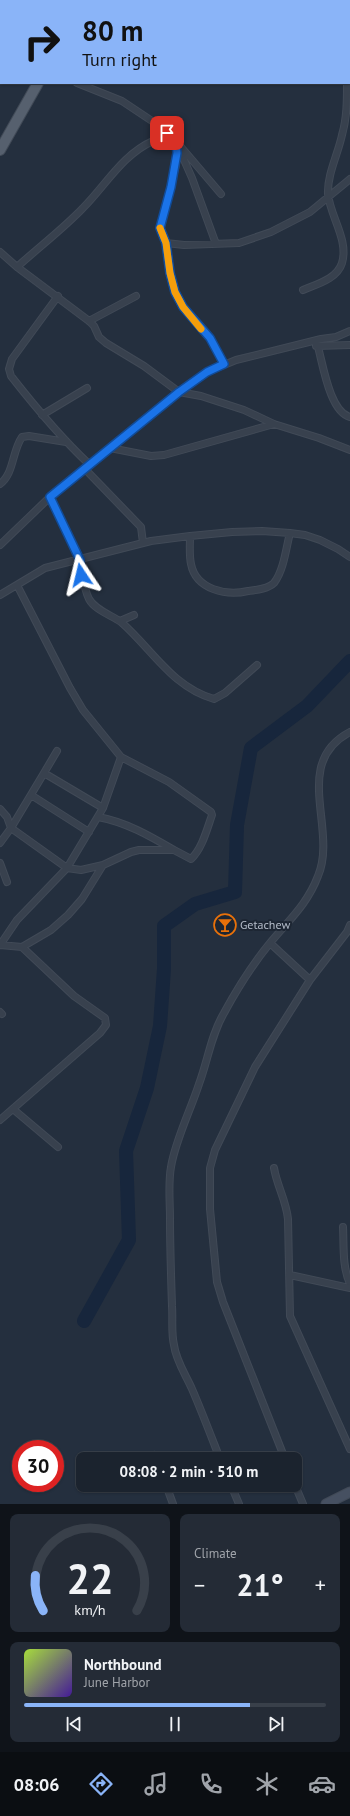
<!DOCTYPE html>
<html lang="en">
<head>
<meta charset="utf-8">
<style>
  :root { --surface:#1b232e; --page:#242b36; --text:#f1f3f6; --muted:#a0a4aa; --line:#39404a; --accent:#8ab4f8 }
  body { margin:0; font-family:"PT Sans",sans-serif; background:var(--page); color:var(--text); height:100vh; display:flex; flex-direction:column; font-size:15px; white-space:nowrap }
  * { box-sizing:border-box; margin:0 }
  p { font-size:13px; color:var(--muted) }
  .icon { flex:none; width:22px; height:22px; fill:none; stroke:currentColor; stroke-width:2; stroke-linecap:round; stroke-linejoin:round }
  .map { position:relative; height:1504px; overflow:hidden }
  .sheet { display:flex; flex-direction:column; gap:10px; padding:10px; background:#0f1319; flex:1 }
  .sheet>* { flex:none }
  .guide { position:absolute; left:0px; top:0px; width:350px; height:84px; box-shadow:0 1px 3px #0004,0 0 0 1px var(--line); background:#8ab4f8; color:#111; overflow:hidden }
  .speed { position:absolute; left:12px; top:1440px; display:flex; gap:8px; font-size:20px; font-weight:700; text-align:center }
  .speed>* { display:grid; place-content:center; width:52px; height:52px; border-radius:50%; background:var(--surface); box-shadow:0 1px 3px #0004,0 0 0 1px var(--line); line-height:1 }
  .speed .limit { border:6px solid #d22; background:#fff; color:#111 }
  .pin { position:absolute; display:grid; place-items:center; width:34px; height:34px; color:#fff; margin:-17px; border-radius:8px; box-shadow:0 2px 6px #0006 }
  .me { position:absolute; width:44px; margin:-22px; rotate:350deg; stroke-linejoin:round; filter:drop-shadow(0 0 3px #0008) }
  .turn { display:flex; align-items:center; gap:14px; height:84px; padding:0 16px; font-size:18px }
  .turn .icon { width:52px; height:52px; stroke-width:2.5 }
  .turn b { display:block; font-size:28px; line-height:34px }
  .big { font-size:30px; font-weight:700; line-height:1.1 }
  .sheet .tile { flex:1; display:flex; flex-direction:column; justify-content:center; gap:6px; min-width:0; padding:0 14px; border-radius:8px; background:var(--page) }
  .sheet .dial { align-items:center; gap:0 }
  .dial svg { height:104px; overflow:visible; fill:none; stroke:var(--line); stroke-width:7; stroke-linecap:round; text-anchor:middle }
  .dial text { fill:var(--text); stroke:none }
  .song { display:flex; align-items:center; gap:12px }
  .cover { width:48px; height:48px; border-radius:6px; background:linear-gradient(135deg,hsl(80 70% 55%),hsl(260 70% 35%)) }
  .played { height:4px; border-radius:2px; background:linear-gradient(90deg,var(--accent) 75%,var(--line) 75%) }
  .keys { display:flex; justify-content:space-around; direction:ltr }
  .heat { display:flex; justify-content:space-between; align-items:center; font-size:22px; direction:ltr }
  .sheet .tiles { flex:1; display:grid; gap:10px; grid-template-columns:1fr 1fr }
  .tile:last-child { grid-column:span 2 }
  .trip { position:absolute; left:76px; top:1452px; width:226px; height:40px; border-radius:8px; background:var(--surface); box-shadow:0 1px 3px #0004,0 0 0 1px var(--line); font-weight:700; line-height:40px; text-align:center }
  .tab-bar { display:flex; height:64px; justify-content:space-around; align-items:center; background:#0b0e12; color:var(--muted) }
  .tab-bar .icon { width:28px; height:28px }
  .tab-bar .current { color:var(--accent) }
  .tab-bar b { font-size:18px; color:var(--text) }
  .map>svg:first-child { display:block }
</style>
</head>
<body>
<div class="map">
<svg width="350" height="1504" viewBox="0 0 350 1504">
  <rect width="100%" height="100%" fill="#242f3e"/>
  <g fill="none" stroke-linecap="round" stroke-linejoin="round">
    <!-- river -->
    <path stroke="#17263c" stroke-width="14" d="M84,1321L129,1240L126,1151L147,1088L160,1026L164,969V926L195,904L235,892L237,825L251,748L307,706L350,661"/>
    <!-- street casing -->
    <g stroke="#414a57" stroke-width="8">
      <path id="street" d="M47,0L48,1
        M324,0V1
        M20,1L21,0
        M0,21L1,20
        M349,49L350,51
        M0,68H1
        M77,83L122,101L158,125L173,139
        M181,147L221,194
        M177,148L176,165L160,228L166,243L170,273L175,292L183,307L210,338L224,364
        M166,243L184,245L239,243L271,232L310,212L350,179
        M0,252L17,267L89,321L94,326L99,337L106,343L144,366L179,392L201,396L244,410L274,424L319,438L350,450
        M17,267C38,248 64,228 83,208C105,186 123,154 153,141C162,136 167,138 176,142L192,178L216,244
        M303,290C317,284 337,279 342,263C349,240 330,216 328,194C327,175 338,154 342,135C347,118 347,100 347,83
        M58,296L12,359L9,369L11,376C36,408 61,438 90,465
        M89,321L136,296
        M316,346L350,345
        M318,347C323,365 330,412 350,417
        M42,415L87,388
        M110,448L151,456L164,455L274,424
        M85,469L141,527L143,543
        M0,484C14,474 12,451 22,437L29,436L66,442
        M50,497C57,512 64,527 71,541C74,547 79,554 80,561C83,574 83,587 89,599C95,610 111,615 121,622C152,649 172,687 214,699L225,693L257,665
        M190,536C190,545 189,555 191,564C196,590 227,596 248,591C256,590 268,589 274,583C284,570 286,548 290,533
        M0,545L50,497L179,392L207,372L236,360L321,339L336,337L350,331
        M0,595L45,568L151,541L190,536L232,532L262,531L290,533L305,535L320,540L338,549L350,557
        M120,621L134,615
        M44,773L57,751
        M31,795L89,832
        M103,808L44,773L11,828L67,868L81,870L103,865
        M0,809L7,817L11,828L0,843
        M98,817C126,822 150,836 174,850
        M0,863L7,882
        M270,943L310,980
        M0,945L17,920L67,868L103,808L121,757L83,710L70,688L17,585
        M0,945L22,947L74,996L105,1018L106,1025L100,1033L0,1120
        M22,947L51,930L68,915L82,899L103,865L131,852L139,850H174L191,859C202,849 207,829 212,815L211,812L169,782L121,757
        M0,1012L2,1014
        M13,1109L58,1147
        M274,1168C277,1186 286,1200 288,1219L290,1316L350,1449
        M343,1227C344,1246 342,1266 350,1284
        M290,1275L350,1288
        M154,1455L156,1459
        M220,1459C211,1436 202,1412 192,1389C186,1375 176,1361 174,1345C171,1333 173,1318 172,1306C171,1276 170,1247 170,1218C170,1202 168,1183 171,1167C175,1141 191,1109 199,1084C208,1060 211,1035 224,1013C237,989 252,965 270,943C288,921 307,905 318,876C338,829 291,763 350,732
        M285,1459L223,1302L217,1282L210,1209V1168L215,1150L255,1067L310,980L347,932L350,925
        M166,1485L173,1504
        M231,1485L239,1504
        M295,1485L303,1504"/>
    </g>
    <!-- secondary casing -->
    <g stroke="#414a57" stroke-width="11">
      <path id="secondary" d="M326,1504L350,1492"/>
    </g>
    <!-- primary casing -->
    <g stroke="#414a57" stroke-width="12">
      <path id="primary" d="M88,1L89,0
        M0,150L38,83"/>
    </g>
    <!-- street -->
    <use href="#street" stroke="#38414e" stroke-width="6"/>
    <!-- secondary -->
    <use href="#secondary" stroke="#465061" stroke-width="9"/>
    <!-- primary -->
    <use href="#primary" stroke="#56606e" stroke-width="10"/>
  </g>
  <g fill="none" stroke-linecap="round" stroke-linejoin="round">
    <!-- route casing -->
    <g stroke="#114b97" stroke-width="10">
      <path id="route" d="M81,575L80,560L50,497L179,392L207,372L224,364L210,338L183,307L175,292L170,273L166,243L160,228L171,187L177,153L176,142L167,133"/>
    </g>
    <!-- route -->
    <use href="#route" stroke="#1a73e8" stroke-width="7"/>
    <!-- slow -->
    <path stroke="#f59e0b" stroke-width="7" d="M160,228L166,243L170,273L175,292L183,307L201,329"/>
  </g>
  <!-- icons -->
  <defs>
    <g id="bar-ring" transform="scale(1.15)"><circle r="9.5" fill="#1d2633" stroke="#e8710a" stroke-width="1.5"/><path d="M-6-5H6L.8 .8V4.5H3.5V6h-7V4.5H-.8V.8Z" fill="#e8710a"/></g>
  </defs>
  <g fill-rule="evenodd">
    <use href="#bar-ring" x="225" y="925"/>
  </g>
  <g text-anchor="middle" stroke-width="4" stroke-linejoin="round" paint-order="stroke">
    <!-- poi labels -->
    <g font-size="12" fill="#b4bcc9" stroke="#1d2633" text-anchor="start">
      <text x="240" y="929">Getachew</text>
    </g>
  </g>
</svg>
<div class="speed"><div class="limit">30</div></div>
<div class="pin" style="left:167px;top:133px;background:#d93025"><svg class="icon" aria-label="arrive" viewBox="0 0 24 24"><path d="M6 21V4h12l-3 4 3 4H6"/></svg></div>
<svg class="me" style="left:81px;top:575px" viewBox="-20 -20 40 40"><path d="M0-17L14 15 0 8-14 15z" fill="#1a73e8" stroke="#fff" stroke-width="4"/></svg>
<div class="trip">08:08 · 2 min · 510 m</div>
<div class="guide">
<div class="turn"><svg class="icon" aria-label="right" viewBox="0 0 24 24"><path d="M7 20v-9h11M14 6l5 5-5 5"/></svg><div><b>80 m</b>Turn right</div></div>
</div>
</div>
<section class="sheet">
<div class="tiles">
<div class="tile dial"><svg viewBox="0 0 100 80">
<path d="M14 69A42 42 0 1 1 86 69"/>
<path d="M14 69A42 42 0 0 1 8 42" stroke="#8ab4f8"/>
<text x="50" y="56" font-size="32" font-weight="700">22</text>
<text x="50" y="72" font-size="11">km/h</text>
</svg></div>
<div class="tile"><p>Climate</p>
<div class="heat"><a>−</a><b class="big">21°</b><a>+</a></div>
</div>
<div class="tile">
<div class="song"><i class="cover"></i><div><b>Northbound</b><p>June Harbor</p></div></div>
<div class="played"></div>
<div class="keys"><svg class="icon" aria-label="previous" viewBox="0 0 24 24"><path d="M18 5L8 12l10 7zM5 5v14"/></svg><svg class="icon" aria-label="pause" viewBox="0 0 24 24"><path d="M8 5v14M16 5v14"/></svg><svg class="icon" aria-label="next" viewBox="0 0 24 24"><path d="M6 5l10 7-10 7zM19 5v14"/></svg></div>
</div>
</div>
</section>
<nav class="tab-bar">
<b>08:06</b>
<svg class="icon current" aria-label="directions" viewBox="0 0 24 24"><path d="M12 3l9 9-9 9-9-9zM9 14v-3h6M13 9l2 2-2 2"/></svg>
<svg class="icon" aria-label="music" viewBox="0 0 24 24"><path d="M9 18V5l10-2v13"/><circle cx="6" cy="18" r="3"/><circle cx="16" cy="16" r="3"/></svg>
<svg class="icon" aria-label="phone" viewBox="0 0 24 24"><path d="M5 4h4l2 5-3 2q2 4 5 5l2-3 5 2v4C11 20 4 13 5 4z"/></svg>
<svg class="icon" aria-label="climate" viewBox="0 0 24 24"><path d="M12 3v18M4 7l16 10M4 17L20 7"/></svg>
<svg class="icon" aria-label="car" viewBox="0 0 24 24"><path d="M5 17H2v-5l4-1 3-4h7l3 4 3 1v5h-3M9 17h6M6 11h13"/><circle cx="7" cy="17" r="2"/><circle cx="17" cy="17" r="2"/></svg>
</nav>
</body>
</html>
